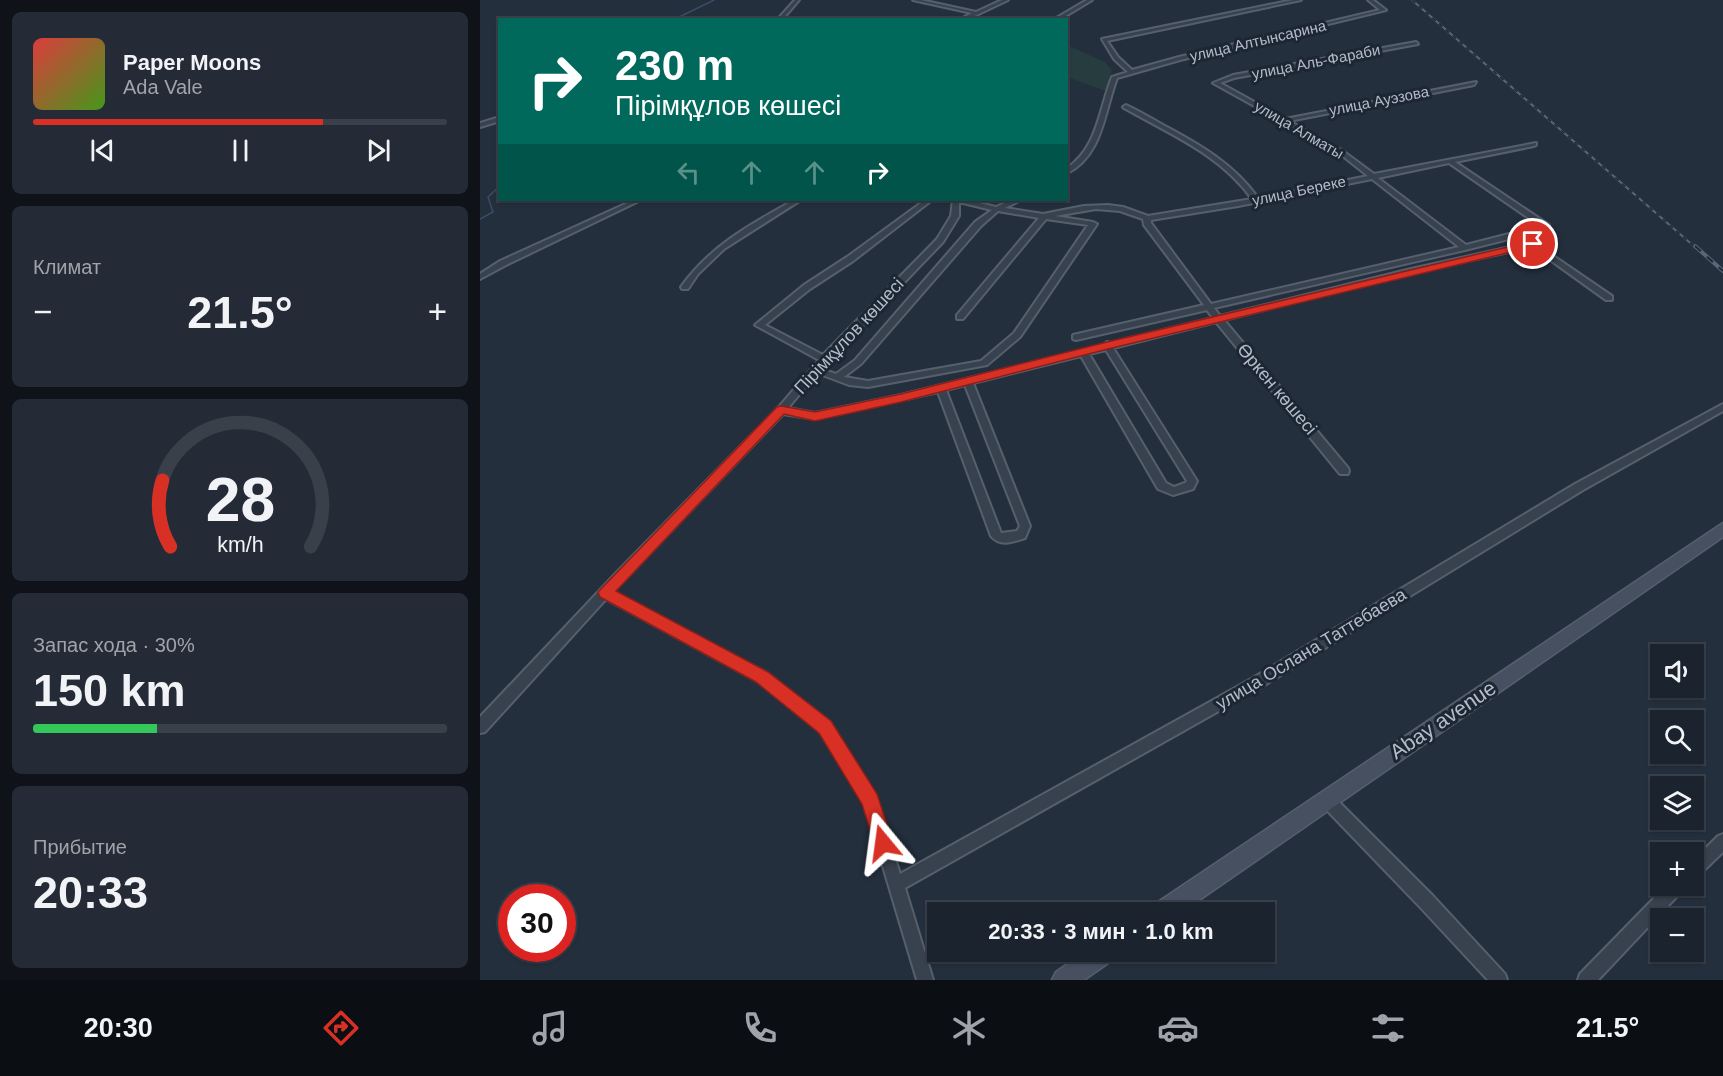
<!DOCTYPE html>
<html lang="ru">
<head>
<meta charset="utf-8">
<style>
  :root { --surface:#1b232e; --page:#242b36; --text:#f1f3f6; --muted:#a0a4aa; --line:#39404a; --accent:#d93025 }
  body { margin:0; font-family:Helvetica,sans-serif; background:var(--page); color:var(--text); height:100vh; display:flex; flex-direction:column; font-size:22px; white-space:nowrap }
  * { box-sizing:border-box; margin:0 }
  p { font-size:20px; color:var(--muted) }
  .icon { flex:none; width:33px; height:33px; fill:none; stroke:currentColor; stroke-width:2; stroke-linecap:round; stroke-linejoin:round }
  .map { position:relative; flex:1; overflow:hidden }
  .details { display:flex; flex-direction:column; gap:12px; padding:12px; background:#0f1319; width:480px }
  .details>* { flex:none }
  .banner { position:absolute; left:18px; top:18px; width:570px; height:183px; border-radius:0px; box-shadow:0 2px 4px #0004,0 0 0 2px var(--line); background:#00695c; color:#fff; overflow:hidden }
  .controls { position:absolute; left:1170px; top:644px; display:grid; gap:12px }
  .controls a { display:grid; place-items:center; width:54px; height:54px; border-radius:0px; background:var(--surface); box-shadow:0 2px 4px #0004,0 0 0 2px var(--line); font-size:30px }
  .speed { position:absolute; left:18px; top:884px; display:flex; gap:12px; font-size:30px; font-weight:700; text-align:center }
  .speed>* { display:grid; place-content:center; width:78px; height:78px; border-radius:50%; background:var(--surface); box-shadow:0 2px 4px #0004,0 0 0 2px var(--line); line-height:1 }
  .speed .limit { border:9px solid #d22; background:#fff; color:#111 }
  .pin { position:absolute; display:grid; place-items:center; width:51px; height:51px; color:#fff; margin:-26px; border:3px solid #fff; border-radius:50%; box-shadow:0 2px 6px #0007 }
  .me { position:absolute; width:66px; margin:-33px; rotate:344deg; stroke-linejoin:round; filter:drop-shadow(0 0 4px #0008) }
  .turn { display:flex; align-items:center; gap:21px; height:126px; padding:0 18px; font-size:27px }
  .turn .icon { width:78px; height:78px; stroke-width:2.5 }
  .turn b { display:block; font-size:42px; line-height:51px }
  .lanes { display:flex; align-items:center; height:57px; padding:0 18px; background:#0003; justify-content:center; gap:30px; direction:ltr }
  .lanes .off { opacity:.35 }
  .big { font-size:45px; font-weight:700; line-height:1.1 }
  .details .widget { flex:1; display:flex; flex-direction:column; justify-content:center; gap:9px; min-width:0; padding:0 21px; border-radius:9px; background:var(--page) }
  .details .dial { align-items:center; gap:0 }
  .dial svg { height:156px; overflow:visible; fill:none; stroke:var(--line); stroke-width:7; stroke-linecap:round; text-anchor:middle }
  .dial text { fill:var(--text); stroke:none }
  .song { display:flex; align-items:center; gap:18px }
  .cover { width:72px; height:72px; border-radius:9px; background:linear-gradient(135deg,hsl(0 70% 55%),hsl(100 70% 35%)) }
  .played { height:6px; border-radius:3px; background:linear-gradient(90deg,var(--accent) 70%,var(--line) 70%) }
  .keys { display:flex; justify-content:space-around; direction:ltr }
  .heat { display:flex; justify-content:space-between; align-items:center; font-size:33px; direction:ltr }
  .charge { height:9px; border-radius:4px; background:linear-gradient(90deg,#34c759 30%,var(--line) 0) }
  .trip { position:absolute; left:447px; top:902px; width:348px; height:60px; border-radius:0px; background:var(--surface); box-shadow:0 2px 4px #0004,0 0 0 2px var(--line); font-weight:700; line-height:60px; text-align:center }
  .tab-bar { display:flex; height:96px; justify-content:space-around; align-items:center; background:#0b0e12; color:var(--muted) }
  .tab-bar .icon { width:42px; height:42px }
  .tab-bar .active { color:var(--accent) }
  .tab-bar b { font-size:27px; color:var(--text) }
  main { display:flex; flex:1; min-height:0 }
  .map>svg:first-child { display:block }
</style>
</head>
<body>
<main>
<section class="details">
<div class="widget">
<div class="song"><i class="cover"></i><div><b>Paper Moons</b><p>Ada Vale</p></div></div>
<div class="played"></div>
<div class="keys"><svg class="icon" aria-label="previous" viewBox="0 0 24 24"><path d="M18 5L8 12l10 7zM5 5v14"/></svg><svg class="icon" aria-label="pause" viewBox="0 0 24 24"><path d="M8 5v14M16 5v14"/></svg><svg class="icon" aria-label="next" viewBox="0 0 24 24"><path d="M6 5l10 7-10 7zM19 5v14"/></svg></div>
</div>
<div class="widget"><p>Климат</p>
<div class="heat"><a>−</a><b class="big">21.5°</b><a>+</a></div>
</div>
<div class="widget dial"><svg viewBox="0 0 100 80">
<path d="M14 69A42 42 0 1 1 86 69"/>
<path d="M14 69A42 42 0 0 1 10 35" stroke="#d93025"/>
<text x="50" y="56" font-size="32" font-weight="700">28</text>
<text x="50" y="72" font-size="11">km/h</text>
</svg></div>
<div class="widget"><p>Запас хода · 30%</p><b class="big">150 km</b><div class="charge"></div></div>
<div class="widget"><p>Прибытие</p><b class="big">20:33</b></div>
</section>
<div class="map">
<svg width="1243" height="980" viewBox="0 0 1243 980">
  <rect width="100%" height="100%" fill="#242f3e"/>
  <!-- green -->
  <path fill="#263c3f" d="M587,45L625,62L632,70L626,91L587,77Z"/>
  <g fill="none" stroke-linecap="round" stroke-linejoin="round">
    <!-- stream -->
    <path stroke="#394c67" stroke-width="1.5" d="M193,20L234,0
      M0,219L13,212L8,197L20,186"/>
    <!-- street casing -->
    <g stroke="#565f6c" stroke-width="4">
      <path id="street" d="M315,0H319L302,20H297Z
        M433,0H441L496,12L522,0H528L486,20H479L492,13Z
        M607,0H612L579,20H573Z
        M813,0H821L627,41L638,57L652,70L699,57L900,10L888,0H893L906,10L700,60L637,78C624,112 623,156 586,174V169C618,148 619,109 632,77L648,72L634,59L622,39Z
        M936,42L938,44L754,78L740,83L805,119L996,82L994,85L809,121L863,151L894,174L1056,143V145L1054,146L975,162L1069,225V229L985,250L734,308L740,316L931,269L1053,242L1132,296V300H1126L1052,247L931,273L744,320L868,468L869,471L868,474H860L736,322L633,348L717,481L713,489L693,495L678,489L601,356L493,383L550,526L545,538C533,542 520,547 511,536L458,392L335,419L303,414L133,592L287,673L350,722L395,795L420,874L773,678L1095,484L1243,404V411L1103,490L783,686L425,888L453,980H437L384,803L340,732L277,681L126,599L5,732L0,733V717L138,571L298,408L339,360L275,325L324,285L367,257L445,200H452L373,261L330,289L285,325L343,355L457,239L471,216L473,200H487L516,207L532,200H540L539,201L525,208L563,214L604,206L628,205L643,207L668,216L772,199C741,155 690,134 644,108L643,107L646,105C659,111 671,118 683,125C719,144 754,164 778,198L888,176L859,153L733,83L753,75ZM969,163L1060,226L986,245L898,178ZM892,179L979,247L731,304L671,223V220L758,206ZM479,202L512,210L495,222L375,360L356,374L341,369L463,242L479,216ZM616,209L640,211L663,219L664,225L724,305L593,335V339L596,340L727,310L733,318L630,343L627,342L623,345L421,395L335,413L308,408L337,373L369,385L388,387L507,365L540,337L617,224L613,222L575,216ZM518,211L559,218L477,315V319H483L566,219L608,225L534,333L501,361L388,381L364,377L381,364L501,226ZM626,350L707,481L705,483L694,487L686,483L609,354ZM485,385L540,526L537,531L521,533L466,390Z
        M20,117V121L0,127V123Z
        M154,200H161L26,265L0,279V274L20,261Z
        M314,200H321L244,249L218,274L208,289H202L201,287C230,246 271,224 314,200Z
        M846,792L851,794L953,896L1025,974L1027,980H1008L941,908L841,804L839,799L841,794Z
        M1243,834V852L1219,875L1214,877V860L1238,836Z
        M1187,885H1206L1203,890L1118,980H1098L1100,974Z"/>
    </g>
    <!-- secondary casing -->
    <g stroke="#565f6c" stroke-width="3">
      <path id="secondary" d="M1243,523V537L702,912H672L675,904Z
        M606,951H638L634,959L604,980H572L576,972Z"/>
    </g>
    <!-- street -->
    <use href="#street" fill="#38414e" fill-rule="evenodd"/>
    <!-- secondary -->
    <use href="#secondary" fill="#465061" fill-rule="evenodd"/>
    <!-- rail-far1 casing -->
    <g stroke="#5a6575" stroke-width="2">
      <path id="rail-far1" d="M932,0L1216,248"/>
    </g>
    <!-- rail casing -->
    <g stroke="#5a6575" stroke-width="4">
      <path id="rail" d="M1215,246L1243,271"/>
    </g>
    <!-- rail-far1 -->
    <use href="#rail-far1" stroke="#1d2633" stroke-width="1.5" stroke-dasharray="4.5" stroke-linecap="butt"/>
    <!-- rail -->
    <use href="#rail" stroke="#1d2633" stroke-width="2" stroke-dasharray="8" stroke-linecap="butt"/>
  </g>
  <!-- route -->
  <path fill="#d93025" stroke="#8d1f18" stroke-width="1.5" d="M1053,241L1058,244L1056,246L628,349L421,402L335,421L304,414L136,591L288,672L351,721L397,794L413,843L410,849L403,852L396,849L382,804L339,733L276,682L120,597L118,592L297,407L301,406L335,412L421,394L627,342Z"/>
  <g text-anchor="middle" stroke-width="6" stroke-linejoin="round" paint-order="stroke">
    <!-- far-street labels -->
    <g font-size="15" fill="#b4bcc9" stroke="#1d2633">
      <text transform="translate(778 41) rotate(-13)" y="5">улица Алтынсарина</text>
      <text transform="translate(836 62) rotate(-11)" y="5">улица Аль-Фараби</text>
      <text transform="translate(899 101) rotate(-11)" y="5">улица Ауэзова</text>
      <text transform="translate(819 130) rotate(30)" y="5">улица Алматы</text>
      <text transform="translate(819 191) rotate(-12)" y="5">улица Береке</text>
    </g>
    <!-- street labels -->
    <g font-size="18" fill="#b4bcc9" stroke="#1d2633">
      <text transform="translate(369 336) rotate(-47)" y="6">Пірімқұлов көшесі</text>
      <text transform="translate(797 389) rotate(50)" y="6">Өркен көшесі</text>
      <text transform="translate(831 649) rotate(-31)" y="6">улица Ослана Таттебаева</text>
    </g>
    <!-- near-street labels -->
    <g font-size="21" fill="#b4bcc9" stroke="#1d2633">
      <text transform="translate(963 720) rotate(-34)" y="7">Abay avenue</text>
    </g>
  </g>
</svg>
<div class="controls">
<a><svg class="icon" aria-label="sound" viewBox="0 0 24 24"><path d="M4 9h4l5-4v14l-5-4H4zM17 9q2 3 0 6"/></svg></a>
<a><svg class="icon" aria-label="search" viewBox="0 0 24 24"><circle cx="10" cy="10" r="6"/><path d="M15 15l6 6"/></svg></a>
<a><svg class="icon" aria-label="layers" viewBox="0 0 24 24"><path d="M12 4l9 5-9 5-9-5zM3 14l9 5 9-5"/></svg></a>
<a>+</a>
<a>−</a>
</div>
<div class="speed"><div class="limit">30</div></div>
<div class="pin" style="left:1053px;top:244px;background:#d93025"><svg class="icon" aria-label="arrive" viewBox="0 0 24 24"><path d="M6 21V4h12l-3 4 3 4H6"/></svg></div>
<svg class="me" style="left:403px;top:843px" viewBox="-20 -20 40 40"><path d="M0-17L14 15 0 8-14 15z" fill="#d93025" stroke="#fff" stroke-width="4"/></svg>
<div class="trip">20:33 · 3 мин · 1.0 km</div>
<div class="banner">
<div class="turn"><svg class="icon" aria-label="right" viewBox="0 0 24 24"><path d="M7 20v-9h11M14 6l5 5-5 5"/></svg><div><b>230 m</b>Пірімқұлов көшесі</div></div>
<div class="lanes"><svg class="icon off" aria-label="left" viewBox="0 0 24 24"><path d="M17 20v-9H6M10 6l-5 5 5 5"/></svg><svg class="icon off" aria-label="ahead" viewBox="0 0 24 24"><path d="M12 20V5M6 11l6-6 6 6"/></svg><svg class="icon off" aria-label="ahead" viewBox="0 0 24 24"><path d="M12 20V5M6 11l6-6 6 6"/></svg><svg class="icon" aria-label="right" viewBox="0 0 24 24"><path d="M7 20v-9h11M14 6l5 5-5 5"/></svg></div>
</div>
</div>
</main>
<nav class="tab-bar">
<b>20:30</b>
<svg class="icon active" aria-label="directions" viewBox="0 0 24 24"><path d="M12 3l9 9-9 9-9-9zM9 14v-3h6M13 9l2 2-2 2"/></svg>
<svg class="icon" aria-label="music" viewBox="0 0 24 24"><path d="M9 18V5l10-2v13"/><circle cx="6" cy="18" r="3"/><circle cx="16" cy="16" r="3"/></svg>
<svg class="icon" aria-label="phone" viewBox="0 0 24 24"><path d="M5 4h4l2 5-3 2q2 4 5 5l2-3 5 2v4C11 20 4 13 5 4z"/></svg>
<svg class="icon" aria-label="climate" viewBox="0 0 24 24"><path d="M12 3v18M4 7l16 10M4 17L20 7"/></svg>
<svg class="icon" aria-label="car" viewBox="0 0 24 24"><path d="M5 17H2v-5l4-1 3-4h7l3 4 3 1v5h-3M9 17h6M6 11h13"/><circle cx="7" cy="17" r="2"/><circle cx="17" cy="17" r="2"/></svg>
<svg class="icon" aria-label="filters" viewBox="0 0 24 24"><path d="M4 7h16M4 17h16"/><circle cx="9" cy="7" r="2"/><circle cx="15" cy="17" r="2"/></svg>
<b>21.5°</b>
</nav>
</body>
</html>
